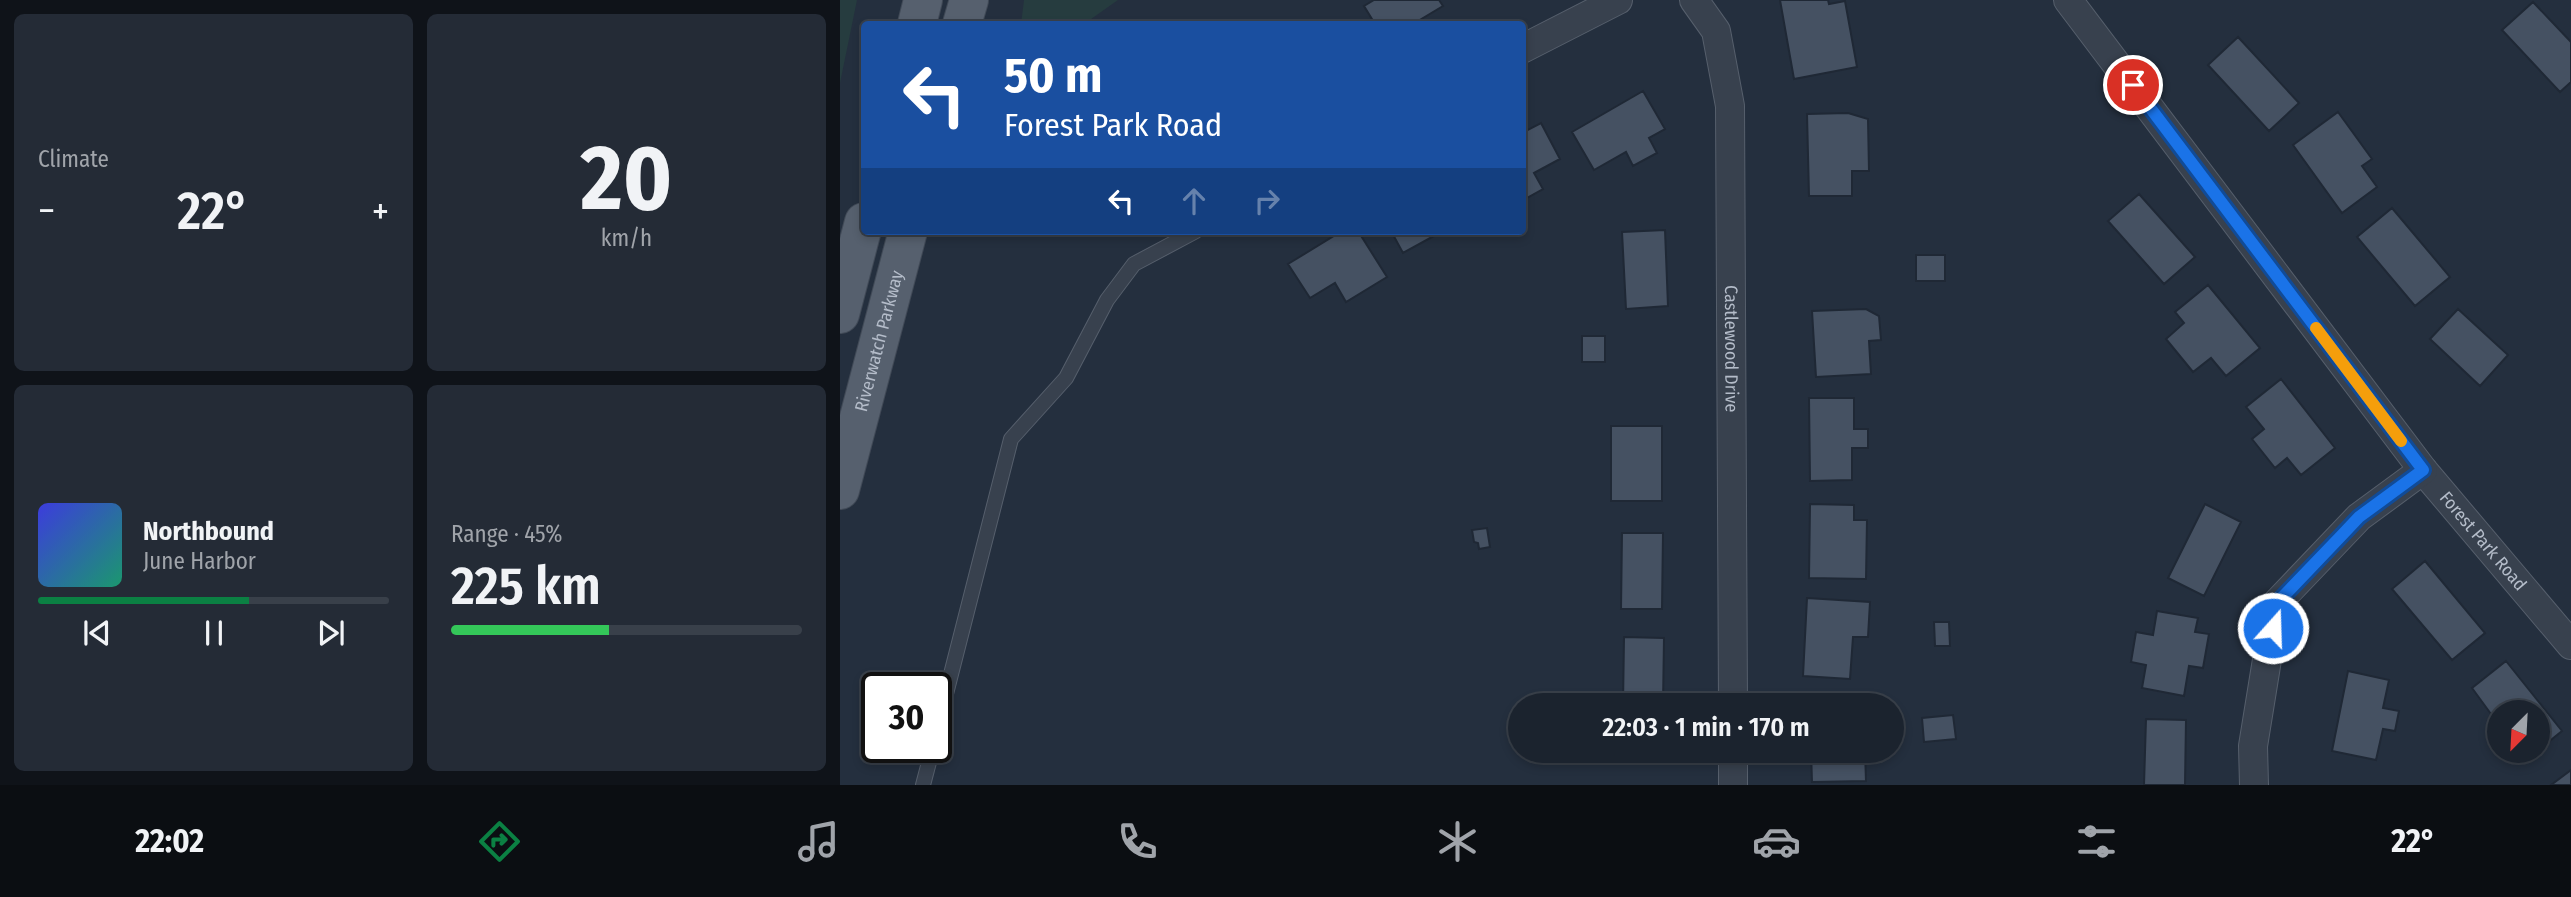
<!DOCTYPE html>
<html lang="en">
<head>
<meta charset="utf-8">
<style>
  :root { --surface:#1b232e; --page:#242b36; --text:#f1f3f6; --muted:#a0a4aa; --line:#39404a; --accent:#0b8043 }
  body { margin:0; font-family:"Fira Sans Condensed",sans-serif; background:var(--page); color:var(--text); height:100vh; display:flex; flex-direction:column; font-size:26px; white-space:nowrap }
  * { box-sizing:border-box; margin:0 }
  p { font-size:23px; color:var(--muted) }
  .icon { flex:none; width:38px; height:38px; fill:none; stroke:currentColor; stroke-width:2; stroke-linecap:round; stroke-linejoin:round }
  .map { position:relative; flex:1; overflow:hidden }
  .drawer { display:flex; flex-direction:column; gap:14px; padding:14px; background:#0f1319; width:840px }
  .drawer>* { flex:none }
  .top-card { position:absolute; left:21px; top:21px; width:665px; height:214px; border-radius:7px; box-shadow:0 4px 10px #0003,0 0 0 2px var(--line); background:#1a4fa0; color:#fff; overflow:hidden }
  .needle { width:46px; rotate:204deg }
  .controls { position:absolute; left:1647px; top:700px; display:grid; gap:14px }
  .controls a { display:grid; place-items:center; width:63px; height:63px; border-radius:50%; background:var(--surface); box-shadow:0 4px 10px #0003,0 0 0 2px var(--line); font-size:35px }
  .speed { position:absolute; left:21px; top:672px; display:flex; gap:14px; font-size:35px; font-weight:700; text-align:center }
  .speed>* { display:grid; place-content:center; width:91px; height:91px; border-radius:50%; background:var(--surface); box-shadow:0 4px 10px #0003,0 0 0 2px var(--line); line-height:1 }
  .speed .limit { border:4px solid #111; border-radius:10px; background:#fff; color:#111 }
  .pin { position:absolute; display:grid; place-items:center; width:60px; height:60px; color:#fff; margin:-30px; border:4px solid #fff; border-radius:50%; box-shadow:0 2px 7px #0007 }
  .me { position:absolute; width:77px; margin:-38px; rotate:20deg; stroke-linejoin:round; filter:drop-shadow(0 0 5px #0008) }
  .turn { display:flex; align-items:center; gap:24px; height:147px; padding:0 28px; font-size:32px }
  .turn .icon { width:91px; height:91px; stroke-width:2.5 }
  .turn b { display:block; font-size:49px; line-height:60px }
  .lanes { display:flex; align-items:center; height:66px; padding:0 28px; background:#0003; justify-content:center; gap:35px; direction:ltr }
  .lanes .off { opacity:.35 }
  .big { font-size:52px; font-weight:600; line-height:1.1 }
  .drawer .tile { flex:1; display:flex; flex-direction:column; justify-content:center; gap:10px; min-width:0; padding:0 24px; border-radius:10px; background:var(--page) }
  .drawer .dial { align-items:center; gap:0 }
  .dial b { font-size:91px; line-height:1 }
  .song { display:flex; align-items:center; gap:21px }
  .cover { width:84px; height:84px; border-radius:10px; background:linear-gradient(135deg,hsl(240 70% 55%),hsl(160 70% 35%)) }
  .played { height:7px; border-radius:4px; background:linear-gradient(90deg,var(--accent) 60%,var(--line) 60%) }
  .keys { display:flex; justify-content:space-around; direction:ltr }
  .heat { display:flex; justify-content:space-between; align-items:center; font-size:38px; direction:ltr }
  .charge { height:10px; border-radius:5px; background:linear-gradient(90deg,#34c759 45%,var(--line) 0) }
  .drawer .tiles { flex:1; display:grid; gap:14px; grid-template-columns:repeat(2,1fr) }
  .trip { position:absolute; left:668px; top:693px; width:396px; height:70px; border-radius:35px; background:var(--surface); box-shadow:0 4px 10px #0003,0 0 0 2px var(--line); font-weight:600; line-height:70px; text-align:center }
  .menu { display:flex; height:112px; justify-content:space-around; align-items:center; background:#0b0e12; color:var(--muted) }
  .menu .icon { width:49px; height:49px }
  .menu .active { color:var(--accent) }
  .menu b { font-size:32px; color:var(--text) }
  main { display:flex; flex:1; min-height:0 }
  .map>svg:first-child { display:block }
</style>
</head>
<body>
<main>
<section class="drawer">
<div class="tiles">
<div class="tile"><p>Climate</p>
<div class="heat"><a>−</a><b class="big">22°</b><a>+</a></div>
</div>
<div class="tile dial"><b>20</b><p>km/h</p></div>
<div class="tile">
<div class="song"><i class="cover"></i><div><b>Northbound</b><p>June Harbor</p></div></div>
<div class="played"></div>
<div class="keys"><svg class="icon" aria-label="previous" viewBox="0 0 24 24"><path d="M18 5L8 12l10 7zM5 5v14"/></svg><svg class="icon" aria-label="pause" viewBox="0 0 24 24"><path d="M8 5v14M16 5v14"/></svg><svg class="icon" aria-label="next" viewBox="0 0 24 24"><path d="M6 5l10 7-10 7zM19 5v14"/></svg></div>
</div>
<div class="tile"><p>Range · 45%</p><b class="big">225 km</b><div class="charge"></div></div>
</div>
</section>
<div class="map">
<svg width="1731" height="785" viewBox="0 0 1731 785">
  <rect width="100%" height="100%" fill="#242f3e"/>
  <!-- green -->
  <path fill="#263c3f" d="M0,0H17L0,83Z
    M184,0H278L244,24H181Z"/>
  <!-- building -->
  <path fill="#455162" stroke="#1f2835" stroke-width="2" d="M534,0H599L603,6L573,24H535L524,6Z
    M940,0H988L989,4L1005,1L1017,67L954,79Z
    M1693,2L1731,42V82L1720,92L1662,30Z
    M1398,37L1459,103L1429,131L1368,65Z
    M803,91L825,129L809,138L817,153L793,166L786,152L754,170L732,132Z
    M1498,112L1532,159L1522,166L1537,187L1502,213L1453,145Z
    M1008,113L1028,119L1029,171H1012V196H969L967,114Z
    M701,123L720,159L694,173L703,189L685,199L682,195V133Z
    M1299,194L1355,257L1324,284L1268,221Z
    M1552,208L1610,277L1575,306L1517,237Z
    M825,230L828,306L786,309L782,232Z
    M502,231H518L547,277L506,302L495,283L470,298L448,264Z
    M551,231H603L563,253Z
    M1076,255H1105V281H1076Z
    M1368,285L1420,348L1386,376L1371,358L1353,372L1326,339L1344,323L1335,312Z
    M1026,309L1039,316L1041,340L1029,341L1031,374L976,377L972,311Z
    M1618,309L1668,355L1640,386L1590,339Z
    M742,336H765V362H742Z
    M1441,379L1495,448L1461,475L1447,458L1435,468L1412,439L1424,429L1406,407Z
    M969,398H1014V429H1028V448H1012V480L970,481Z
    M771,426H822V501H771Z
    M970,504L1014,505V520H1027L1026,579L969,578Z
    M1365,504L1401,522L1364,596L1328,578Z
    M647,528L650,547L639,549L638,543L634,542L632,530Z
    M782,533H823L822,609H781Z
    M1585,561L1645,633L1612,660L1552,589Z
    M967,598L1030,602L1028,637H1013L1010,679L963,676Z
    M1317,611L1358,618L1355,632L1369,634L1363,668L1349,666L1344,696L1302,688L1306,665L1291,662L1296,632L1313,635Z
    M1094,622H1109L1110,646H1095Z
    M784,637L824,638L823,705H783Z
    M1666,661L1722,731L1686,760L1678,751H1698V712H1659V725L1632,688Z
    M1508,671L1549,680L1543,708L1559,711L1555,731L1543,729L1536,760L1492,751Z
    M1113,715L1116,739L1084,742L1082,718Z
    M1306,719L1346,720L1345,785H1304Z
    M971,751H1025L1026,781L972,782Z
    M1731,770V785H1711Z"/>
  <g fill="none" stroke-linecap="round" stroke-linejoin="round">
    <!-- lane casing -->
    <g stroke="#565f6c" stroke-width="16">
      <path id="lane" d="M96,733L171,439L226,378L267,300L294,264L356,231
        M83,785L93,747"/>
    </g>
    <!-- street casing -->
    <g stroke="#565f6c" stroke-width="30">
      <g id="street">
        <path id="s1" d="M854,0L876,31L890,106L893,705"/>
        <path id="s2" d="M1228,0L1583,470L1731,645"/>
        <path d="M682,49L778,0"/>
        <path d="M893,751V785"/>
        <path d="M1414,785L1413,746L1436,604L1519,517L1583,470"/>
      </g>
    </g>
    <!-- primary casing -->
    <g stroke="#414a57" stroke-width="40">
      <g id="primary">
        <path d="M77,24L83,0"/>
        <path d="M122,24L129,0"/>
        <path d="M0,314L24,222"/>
        <path id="s3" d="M0,490L68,231"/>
      </g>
    </g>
    <!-- lane -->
    <use href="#lane" stroke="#38414e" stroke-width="14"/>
    <!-- street -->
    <use href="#street" stroke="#38414e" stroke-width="28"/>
    <!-- primary -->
    <use href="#primary" stroke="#56606e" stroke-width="38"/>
  </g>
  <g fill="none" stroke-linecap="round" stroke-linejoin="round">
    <!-- route casing -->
    <g stroke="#114b97" stroke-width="18">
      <path id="route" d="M1293,85L1583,470L1519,517L1502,535L1436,604L1433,628"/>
    </g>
    <!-- route -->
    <use href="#route" stroke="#1a73e8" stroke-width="12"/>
    <!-- slow -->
    <path stroke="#f59e0b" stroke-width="12" d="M1476,328L1561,441"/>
  </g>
  <g text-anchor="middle" stroke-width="7" stroke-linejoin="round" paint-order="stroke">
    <!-- street labels -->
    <g font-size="18" fill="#b4bcc9" stroke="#1d2633">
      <text dy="6" stroke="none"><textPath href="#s3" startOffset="154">Riverwatch Parkway</textPath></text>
      <text dy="6" stroke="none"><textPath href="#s1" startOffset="357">Castlewood Drive</textPath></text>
      <text dy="6" stroke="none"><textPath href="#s2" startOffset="682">Forest Park Road</textPath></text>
    </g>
  </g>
</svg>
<div class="controls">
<a><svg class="needle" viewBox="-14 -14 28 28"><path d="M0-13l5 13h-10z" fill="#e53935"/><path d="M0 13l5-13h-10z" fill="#a0a4aa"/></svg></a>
</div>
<div class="speed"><div class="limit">30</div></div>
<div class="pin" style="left:1293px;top:85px;background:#d93025"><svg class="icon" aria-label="arrive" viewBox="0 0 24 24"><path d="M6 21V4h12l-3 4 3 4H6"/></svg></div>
<svg class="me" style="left:1433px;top:628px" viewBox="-20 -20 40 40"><circle r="17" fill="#1a73e8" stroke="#fff" stroke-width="3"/><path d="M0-11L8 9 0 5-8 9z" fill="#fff"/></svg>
<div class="trip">22:03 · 1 min · 170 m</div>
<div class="top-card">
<div class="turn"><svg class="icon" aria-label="left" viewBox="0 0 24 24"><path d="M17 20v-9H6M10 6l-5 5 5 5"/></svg><div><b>50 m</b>Forest Park Road</div></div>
<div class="lanes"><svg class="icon" aria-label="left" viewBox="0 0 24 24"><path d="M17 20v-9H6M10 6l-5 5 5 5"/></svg><svg class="icon off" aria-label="ahead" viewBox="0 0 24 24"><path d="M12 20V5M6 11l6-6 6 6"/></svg><svg class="icon off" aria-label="right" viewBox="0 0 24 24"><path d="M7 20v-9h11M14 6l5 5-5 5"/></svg></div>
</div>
</div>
</main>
<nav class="menu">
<b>22:02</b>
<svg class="icon active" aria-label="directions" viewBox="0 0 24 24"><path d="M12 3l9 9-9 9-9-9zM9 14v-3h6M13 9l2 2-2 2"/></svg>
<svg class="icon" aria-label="music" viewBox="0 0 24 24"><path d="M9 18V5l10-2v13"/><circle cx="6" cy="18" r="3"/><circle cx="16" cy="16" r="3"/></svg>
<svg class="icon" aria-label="phone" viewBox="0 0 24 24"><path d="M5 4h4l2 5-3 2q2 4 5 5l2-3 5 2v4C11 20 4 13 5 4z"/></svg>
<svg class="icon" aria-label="climate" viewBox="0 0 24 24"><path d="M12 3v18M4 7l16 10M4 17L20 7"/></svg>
<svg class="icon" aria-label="car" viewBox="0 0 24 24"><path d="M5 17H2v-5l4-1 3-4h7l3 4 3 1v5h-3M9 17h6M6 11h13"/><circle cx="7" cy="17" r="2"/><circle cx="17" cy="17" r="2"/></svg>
<svg class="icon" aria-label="filters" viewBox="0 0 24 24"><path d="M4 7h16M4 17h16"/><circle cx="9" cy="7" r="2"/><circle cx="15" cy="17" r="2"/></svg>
<b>22°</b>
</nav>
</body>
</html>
